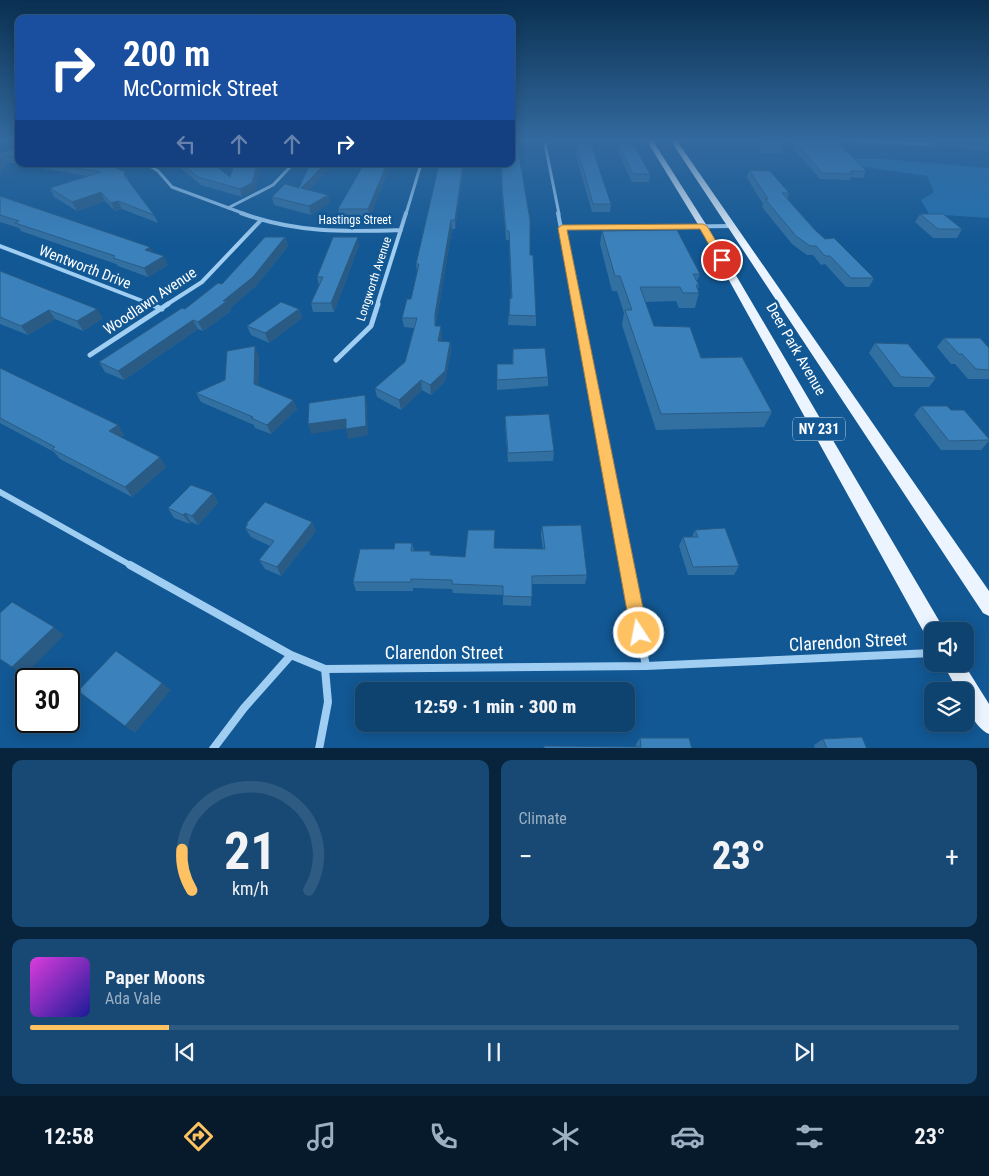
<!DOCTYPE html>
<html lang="en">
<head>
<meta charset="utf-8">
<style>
  :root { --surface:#0e426f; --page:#174974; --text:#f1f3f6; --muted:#9bb0c3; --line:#2e5b82; --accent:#ffc262 }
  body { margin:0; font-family:"Roboto Condensed",sans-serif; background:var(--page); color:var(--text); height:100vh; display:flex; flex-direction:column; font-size:19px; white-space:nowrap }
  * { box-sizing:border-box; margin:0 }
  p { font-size:16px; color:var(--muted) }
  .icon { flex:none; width:28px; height:28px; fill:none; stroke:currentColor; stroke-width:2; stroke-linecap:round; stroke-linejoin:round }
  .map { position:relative; height:748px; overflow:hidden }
  .side { display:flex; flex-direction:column; gap:12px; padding:12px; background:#08243d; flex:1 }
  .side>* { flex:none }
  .top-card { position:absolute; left:15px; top:15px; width:500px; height:152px; border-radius:10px; box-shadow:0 2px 12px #0003,0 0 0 1px var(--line); background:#1a4fa0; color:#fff; overflow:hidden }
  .controls { position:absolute; left:924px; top:622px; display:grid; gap:10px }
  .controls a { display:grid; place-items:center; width:50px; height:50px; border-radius:10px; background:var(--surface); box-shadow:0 2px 12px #0003,0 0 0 1px var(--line); font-size:25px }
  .speed { position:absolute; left:15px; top:668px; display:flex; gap:10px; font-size:25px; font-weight:700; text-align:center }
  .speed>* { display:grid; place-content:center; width:65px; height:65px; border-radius:50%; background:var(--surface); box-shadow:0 2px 12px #0003,0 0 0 1px var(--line); line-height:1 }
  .speed .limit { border:2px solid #111; border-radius:8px; background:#fff; color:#111 }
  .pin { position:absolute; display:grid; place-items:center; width:42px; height:42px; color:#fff; margin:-21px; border:2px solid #fff; border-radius:50%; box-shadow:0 1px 5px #0007 }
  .me { position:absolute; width:55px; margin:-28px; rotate:349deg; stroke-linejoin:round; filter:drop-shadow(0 0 4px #0008) }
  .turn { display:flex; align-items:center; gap:18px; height:105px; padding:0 25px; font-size:22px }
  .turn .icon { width:65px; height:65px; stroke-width:2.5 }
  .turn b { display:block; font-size:35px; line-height:42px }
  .lanes { display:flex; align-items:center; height:48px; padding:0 25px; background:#0003; justify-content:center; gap:25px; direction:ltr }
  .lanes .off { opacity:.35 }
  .big { font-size:38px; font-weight:800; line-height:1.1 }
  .side .card { flex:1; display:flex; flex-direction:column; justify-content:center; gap:8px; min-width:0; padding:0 18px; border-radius:10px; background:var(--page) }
  .side .dial { align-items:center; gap:0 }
  .dial svg { height:130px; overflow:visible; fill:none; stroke:var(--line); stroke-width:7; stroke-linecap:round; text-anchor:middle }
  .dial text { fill:var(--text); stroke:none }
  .song { display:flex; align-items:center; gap:15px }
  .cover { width:60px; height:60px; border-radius:8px; background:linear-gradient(135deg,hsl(300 70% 55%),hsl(240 70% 35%)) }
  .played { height:5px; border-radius:2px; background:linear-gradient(90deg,var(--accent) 15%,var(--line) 15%) }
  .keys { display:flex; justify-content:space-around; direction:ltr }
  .heat { display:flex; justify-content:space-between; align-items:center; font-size:28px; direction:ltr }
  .side .tiles { flex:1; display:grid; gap:12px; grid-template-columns:1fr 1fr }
  .card:last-child { grid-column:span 2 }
  .trip { position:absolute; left:355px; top:682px; width:280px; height:50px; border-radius:10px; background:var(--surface); box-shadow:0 2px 12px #0003,0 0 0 1px var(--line); font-weight:800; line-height:50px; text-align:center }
  .dock { display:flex; height:80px; justify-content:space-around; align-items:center; background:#061a2c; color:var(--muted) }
  .dock .icon { width:35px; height:35px }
  .dock .on { color:var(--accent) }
  .dock b { font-size:22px; color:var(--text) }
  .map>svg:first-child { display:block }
</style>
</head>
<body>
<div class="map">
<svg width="989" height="749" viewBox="0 0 989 749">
  <rect width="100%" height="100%" fill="#125894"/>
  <!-- green -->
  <path fill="#2171b1" d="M511,141H639L640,144L511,142Z
    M787,141H989V151L961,148Z
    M826,159H881L989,168V218L929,214L921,200L934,192L927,176L843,164Z"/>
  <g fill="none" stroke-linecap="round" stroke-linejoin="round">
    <!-- service -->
    <path stroke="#a0cef3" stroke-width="2.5" d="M856,141L929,144"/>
    <!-- minor-far4 -->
    <path stroke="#a0cef3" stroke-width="3" d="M12,141L19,142
      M545,144L559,214
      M0,156L19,148
      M147,164L158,171L172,187L245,214
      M228,208L273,185L293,164
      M406,214L421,164"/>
    <!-- minor-far3 -->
    <path stroke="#a0cef3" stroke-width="4" d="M241,213C296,233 344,232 401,230
      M558,213L576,305
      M562,228L732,226
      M0,246L153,305
      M166,305L202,282L261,220
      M377,305L406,213"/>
    <!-- minor-far2 -->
    <path stroke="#a0cef3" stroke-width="5" d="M150,304L162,309
      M576,304L599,421
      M90,355L168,304
      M336,360L371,326L378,304"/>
    <!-- minor-far1 -->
    <path stroke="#a0cef3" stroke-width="6" d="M598,420L627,566
      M0,492L132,566"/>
    <!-- minor -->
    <path stroke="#a0cef3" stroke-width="8" d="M130,565L291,655L325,669L646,666L932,653
      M626,565L646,666
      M213,749L244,708L291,655
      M319,749L328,702L325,669"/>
    <!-- primary -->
    <path fill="#ecf5ff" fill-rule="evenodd" d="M647,141H653L707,226L941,624L943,631H932V640L927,638L699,226Z
      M671,141H677L989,591V616L983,613Z
      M943,664H964L989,704V734C975,728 965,706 965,691H958Z"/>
  </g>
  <!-- wall -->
  <path fill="#3370a2" d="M760,141H781L784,146L782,153H760Z
    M795,142L866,171L863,178L851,177L850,180L820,179L793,148Z
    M576,144L611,204L610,212H592L575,152Z
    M619,145L650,174L649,182H632L618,152Z
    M19,147V164H113L111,165L129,180L128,181L154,215L158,223L122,209L115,211L105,201L77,211L54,197L50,188L87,176L6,162L0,176V156L1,155L0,154Z
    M176,164H213L230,177L255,191L242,197L201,185Z
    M364,164H391L370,217L340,218L338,209Z
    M464,164L455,229H452L436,323V326L442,336L441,341L450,342L451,351L445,381L431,395L422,390L401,410L377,397L375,388L405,362L414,328L404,327L402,318L411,299L417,272L416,264Z
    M501,164L530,255L536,316V326L508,325L510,298H511L509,240H506L502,195Z
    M330,168L309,190L328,195L329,203L311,215L274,205L272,197L299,188Z
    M749,170L789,193L787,199L815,230L825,239L874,278L869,287H846L825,264L821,265L813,255H807L792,244L762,207L763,204L747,178Z
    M0,196L153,252L168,265L148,277L118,266L116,264L21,231L19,228L0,222Z
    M920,214L962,229L957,238H933L915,222Z
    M602,231L700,274L697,281L699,285L698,289L699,293L695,308H679L676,301L645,302L654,326L701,358L772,412L764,427L656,430L622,325L624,313L617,291H612L600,244Z
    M285,237L288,246L256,286L230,308L231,311L203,331L198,329L124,380L105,372L99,362L185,309L222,284Z
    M359,245L334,312H313L311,303L319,285L317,277Z
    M0,271L103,318L83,331L55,319L28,335L0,324Z
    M299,309L302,318L269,343L251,335L247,326Z
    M944,338L989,348V379H968L955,364H951L937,347Z
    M875,343L936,378L929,387H894L869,353Z
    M513,349L548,377V386L497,390V364H512Z
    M259,356L258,386L293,400L297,409L271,434L255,428L254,425L201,402L196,393L225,380Z
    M0,368L118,425L124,435L121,437L166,467L132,497L60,459L54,452L0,423Z
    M921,406L951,410L989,439V441L981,450H941L914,415Z
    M505,416L554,451L553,461L508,462L505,426Z
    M213,493L218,503L198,525L191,522L190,524L174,518L168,508Z
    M312,522L316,531L281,576L265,569L259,560L270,546L251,537L245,528L247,526L246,524Z
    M542,526L587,575L585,584H532L531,606L503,605V595L453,593L452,589L413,588V591H356L353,582L394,549L412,543L414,551H430L431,555L465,557L494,548L543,549L541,535Z
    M695,530L739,566L734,575H688L679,546L683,537H692Z
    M640,738L692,749H543L544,746L636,747V744Z
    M823,739L867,749H815L814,745Z"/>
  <!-- shaded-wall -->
  <path fill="#295b84" d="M2,155L7,163L0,176V159Z
    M257,164H261L255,191L242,197L240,189Z
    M325,164H332L330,168L303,196L301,188Z
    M387,164H391L370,217L368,209Z
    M463,164H464L455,229V220Z
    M125,172L129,180L128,183L124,175Z
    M101,192L105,201L77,211L72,202Z
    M328,195L329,203L311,215L309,206Z
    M118,201L122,209L115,211L111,203Z
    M451,220L452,229L436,323V335L435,314Z
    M285,237L288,246L256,286L230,308L231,311L203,331L198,322L223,301Z
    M358,237L359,245L334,312L331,303Z
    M150,247L155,255L145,250Z
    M164,256L168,265L148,277L144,268Z
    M97,309L103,318L83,331L77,321Z
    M299,309L302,318L269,343L265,333Z
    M49,310L55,319L28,335L21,326Z
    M193,320L198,329L124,380L118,371Z
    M441,326L442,336L439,351L438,341Z
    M450,342L451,351L445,381L431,395L430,385Z
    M255,346L259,356L258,394L254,384Z
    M421,380L422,390L401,410L399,400Z
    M365,395L367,404L368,435L348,439L346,429Z
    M293,400L297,409L271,434L267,425Z
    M346,419L348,428L311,434L308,424Z
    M118,425L124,435L116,441L109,431Z
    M160,457L166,467L132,497L125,487Z
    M213,493L218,503L198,525L192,516Z
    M185,513L191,522L190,524L183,515Z
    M312,522L316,531L281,576L277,567Z
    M54,627L64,635L25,675L12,667Z
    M162,683L171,690L135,733L125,726Z"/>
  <!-- building -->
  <path fill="#3b82bc" stroke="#295b84" d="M762,141H781L784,146H762Z
    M795,142H837L866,171H850L853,174L822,173Z
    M511,143H517L530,220V255H533L536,316L509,315L510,298H512L509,231H506L502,187V164H511Z
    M576,144H591L611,204H593Z
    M619,145H634L650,174H633Z
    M19,147V158L0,154Z
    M55,164H108L125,172L124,175L154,215L118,201L111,203L101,192L72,202L50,188L101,172Z
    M182,164H213L230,177L234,164H257L252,183L240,189L198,177Z
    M310,164H325L301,188L328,195L309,206L272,197L285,184L299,188Z
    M364,164H387L368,209H338Z
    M439,164H463L455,220H451L435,314V326H441L438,341L450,342L445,371L430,385L421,380L399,400L375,388L405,362L417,318H402L407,299H411L419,264H416Z
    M749,170L770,171L789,193H782L815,230L825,239L834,238L874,278H851L830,256H825L816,246H810L796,236L765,199H768Z
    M0,196L150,247L145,250L164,256L144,268L113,258L115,256L15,223L19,221L0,215Z
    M920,214H943L962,229H938Z
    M677,230L700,274H693L699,285H696L699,293H683L680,287H640L654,326L690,327L701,358L742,357L772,412L661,414L625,310H632L620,276H615L602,231Z
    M265,237H285L253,277L223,301H227L198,322L193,320L118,371L99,362L182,308L185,309L218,283L222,284Z
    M333,237H358L331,303H311L323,277H317Z
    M0,271L97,309L77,321L49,310L21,326L0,317Z
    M281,302L299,309L265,333L247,326Z
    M944,338H980L989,348V370L976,369L962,354H959Z
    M875,343L908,344L936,378L901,377Z
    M255,346L254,384L293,400L267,425L251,418L253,417L196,393L225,380L227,351Z
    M545,348L548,377L497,380V364H513V349Z
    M0,368L118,425L109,431L160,457L125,487L52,449L55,447L0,418Z
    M365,395L366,426L346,429V419L308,424L309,403Z
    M921,406H947L951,410H964L989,439V440L949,441Z
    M549,414L554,451L508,453L505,416Z
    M191,485L213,493L192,516L185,513L183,515L168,508Z
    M265,502L312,522L277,567L259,560L274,541L245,528L248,524H246Z
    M581,525L587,575L532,576V597L503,596V586L452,584V580L411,579V582H353L360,549H394L395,543H412L411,551H430V555L465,557L468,530H495L494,548L545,549L542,526Z
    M725,528L739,566L693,567L683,537H698L695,530Z
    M12,602L54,627L12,667L0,659V613Z
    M116,651L162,683L125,726L78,691Z
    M862,737L867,749H827L823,739Z
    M640,738H689L692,749H544V746L641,747Z"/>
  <!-- sky -->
  <linearGradient id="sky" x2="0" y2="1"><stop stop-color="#0a3051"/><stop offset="0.57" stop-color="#336a9f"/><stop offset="1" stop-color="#336a9f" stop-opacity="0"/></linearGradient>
  <rect width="989" height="246" fill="url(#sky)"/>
  <!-- route -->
  <path fill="#ffc262" stroke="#a67e40" d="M703,224L707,226L727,260L725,262H719L700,229L567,230L648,633L645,639L639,642L633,639L631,633L558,228L562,225Z"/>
  <g text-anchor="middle" stroke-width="5" stroke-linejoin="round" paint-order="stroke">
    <!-- far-street labels -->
    <g font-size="12" fill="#fff" stroke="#125894">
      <text x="355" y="224">Hastings Street</text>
      <text transform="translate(374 279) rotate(-72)" y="4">Longworth Avenue</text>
    </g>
    <!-- shield labels -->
    <rect fill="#125894" stroke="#b8cddf" stroke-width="1" x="793" y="417.5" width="52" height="23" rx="4"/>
    <g font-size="14" font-weight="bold" fill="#fff">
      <text x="819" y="434">NY 231</text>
    </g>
    <!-- street labels -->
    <g font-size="15" fill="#fff" stroke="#125894">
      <text transform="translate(85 267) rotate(21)" y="5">Wentworth Drive</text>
      <text transform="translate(150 301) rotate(-34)" y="5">Woodlawn Avenue</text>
      <text transform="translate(796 349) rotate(60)" y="5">Deer Park Avenue</text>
    </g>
    <!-- near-street labels -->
    <g font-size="18" fill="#fff" stroke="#125894">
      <text transform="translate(848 642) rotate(-3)" y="6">Clarendon Street</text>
      <text x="444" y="659">Clarendon Street</text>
    </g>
  </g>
</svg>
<div class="controls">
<a><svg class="icon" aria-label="sound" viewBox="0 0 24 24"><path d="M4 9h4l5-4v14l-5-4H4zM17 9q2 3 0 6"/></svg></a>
<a><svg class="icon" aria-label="layers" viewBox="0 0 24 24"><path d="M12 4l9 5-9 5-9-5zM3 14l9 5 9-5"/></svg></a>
</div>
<div class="speed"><div class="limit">30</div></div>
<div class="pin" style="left:722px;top:260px;background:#d93025"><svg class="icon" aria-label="arrive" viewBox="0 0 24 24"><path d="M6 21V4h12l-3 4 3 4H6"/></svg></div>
<svg class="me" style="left:639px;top:633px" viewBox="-20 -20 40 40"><circle r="17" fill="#ffc262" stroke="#fff" stroke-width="3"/><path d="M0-11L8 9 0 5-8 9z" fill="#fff"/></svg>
<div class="trip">12:59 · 1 min · 300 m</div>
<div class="top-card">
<div class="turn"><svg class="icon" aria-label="right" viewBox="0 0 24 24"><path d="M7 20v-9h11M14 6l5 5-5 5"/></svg><div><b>200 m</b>McCormick Street</div></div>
<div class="lanes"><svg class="icon off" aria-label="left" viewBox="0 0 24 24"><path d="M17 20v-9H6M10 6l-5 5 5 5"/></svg><svg class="icon off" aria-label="ahead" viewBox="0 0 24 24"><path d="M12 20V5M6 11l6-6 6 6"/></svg><svg class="icon off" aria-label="ahead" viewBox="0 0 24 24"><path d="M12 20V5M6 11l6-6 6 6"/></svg><svg class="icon" aria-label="right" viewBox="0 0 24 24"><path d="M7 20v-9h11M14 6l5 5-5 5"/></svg></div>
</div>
</div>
<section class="side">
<div class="tiles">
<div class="card dial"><svg viewBox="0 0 100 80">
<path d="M14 69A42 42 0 1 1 86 69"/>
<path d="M14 69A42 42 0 0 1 8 44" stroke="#ffc262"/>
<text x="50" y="56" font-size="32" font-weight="700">21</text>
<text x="50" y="72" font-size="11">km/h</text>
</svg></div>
<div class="card"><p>Climate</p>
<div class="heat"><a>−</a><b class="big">23°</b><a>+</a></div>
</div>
<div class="card">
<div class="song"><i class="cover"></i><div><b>Paper Moons</b><p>Ada Vale</p></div></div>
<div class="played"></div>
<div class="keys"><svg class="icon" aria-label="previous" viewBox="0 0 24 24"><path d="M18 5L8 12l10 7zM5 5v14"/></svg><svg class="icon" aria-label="pause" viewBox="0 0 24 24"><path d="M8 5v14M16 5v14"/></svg><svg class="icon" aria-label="next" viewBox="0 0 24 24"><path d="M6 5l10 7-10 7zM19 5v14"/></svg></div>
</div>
</div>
</section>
<nav class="dock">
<b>12:58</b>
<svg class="icon on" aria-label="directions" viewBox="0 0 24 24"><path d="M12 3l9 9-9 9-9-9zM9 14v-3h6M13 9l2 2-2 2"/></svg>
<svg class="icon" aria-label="music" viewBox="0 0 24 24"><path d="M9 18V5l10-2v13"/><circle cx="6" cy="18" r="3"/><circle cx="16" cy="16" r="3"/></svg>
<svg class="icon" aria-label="phone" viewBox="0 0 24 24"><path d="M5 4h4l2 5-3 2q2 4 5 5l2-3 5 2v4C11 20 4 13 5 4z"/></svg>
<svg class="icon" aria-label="climate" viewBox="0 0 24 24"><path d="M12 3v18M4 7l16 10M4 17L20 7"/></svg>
<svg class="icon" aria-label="car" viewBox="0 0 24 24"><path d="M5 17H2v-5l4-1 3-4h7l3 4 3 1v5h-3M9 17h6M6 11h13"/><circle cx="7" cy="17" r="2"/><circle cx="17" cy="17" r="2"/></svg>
<svg class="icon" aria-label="filters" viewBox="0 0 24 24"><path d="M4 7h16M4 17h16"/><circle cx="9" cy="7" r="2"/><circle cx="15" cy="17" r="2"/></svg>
<b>23°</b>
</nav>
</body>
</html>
